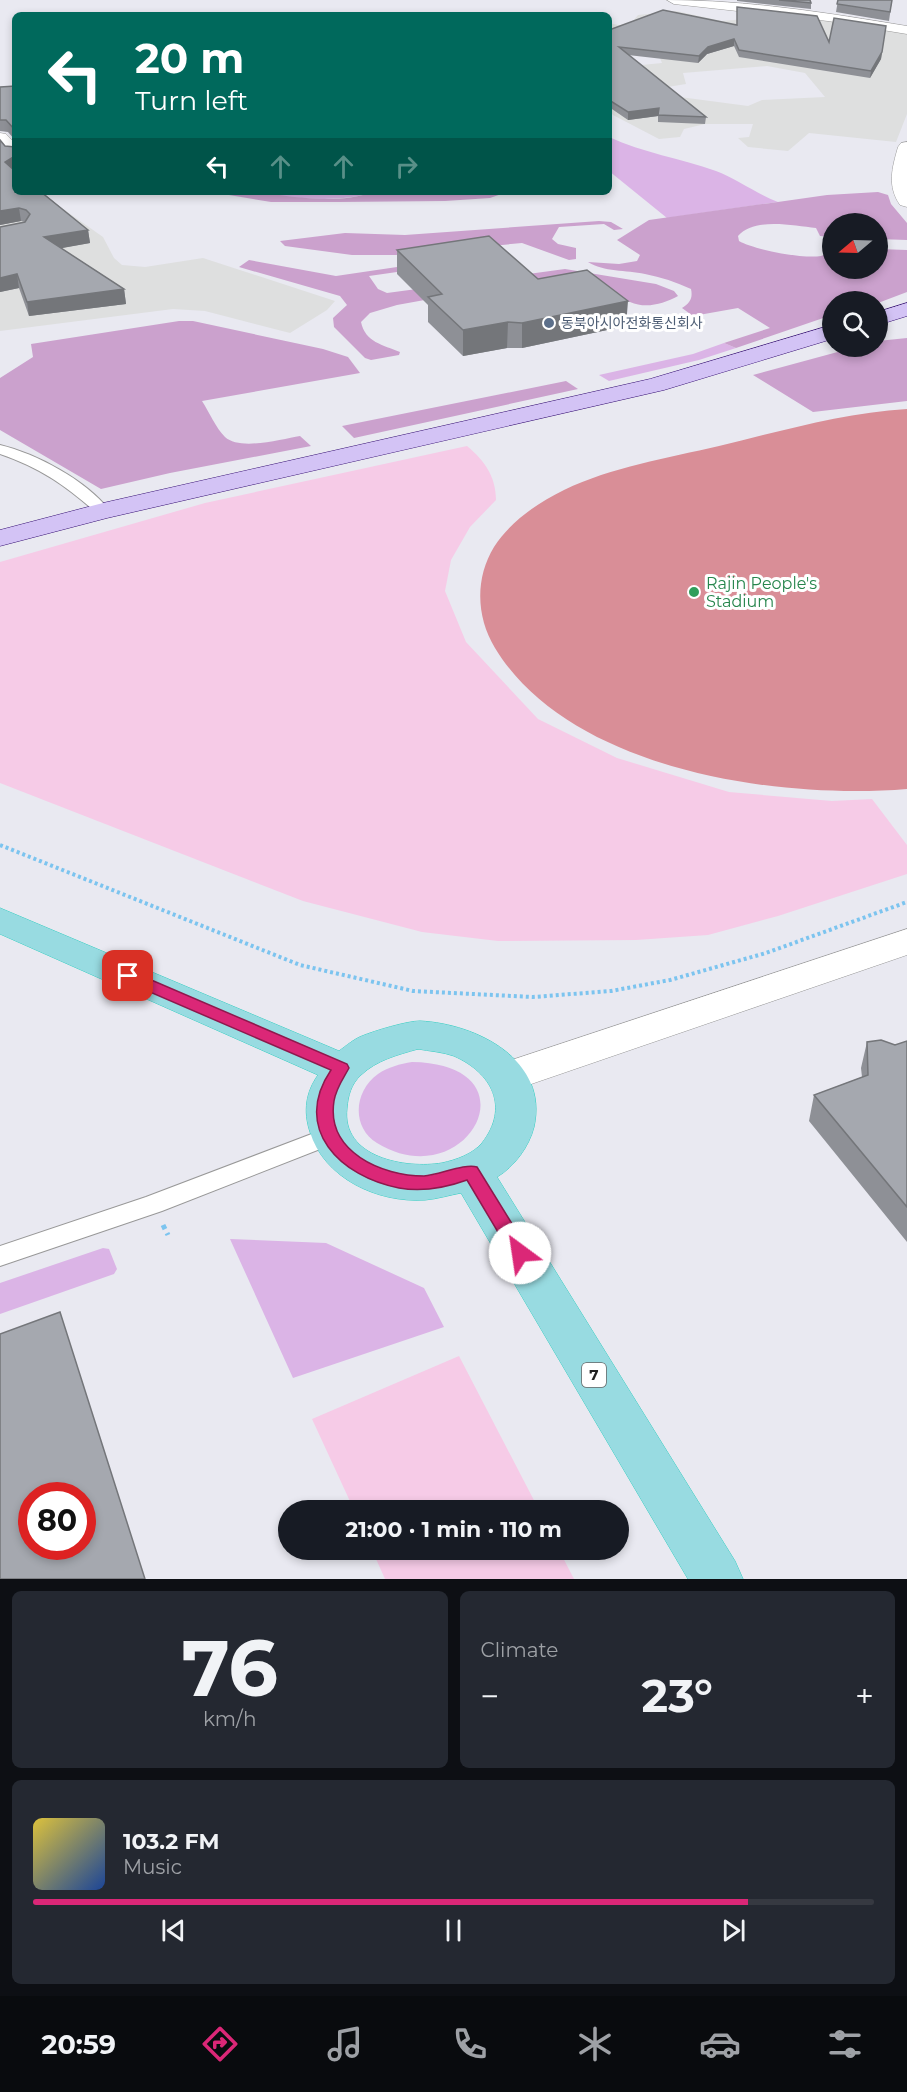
<!DOCTYPE html>
<html lang="en">
<head>
<meta charset="utf-8">
<style>
  :root { --surface:#171b24; --page:#242831; --text:#f1f3f6; --muted:#9ea1a6; --line:#363941; --accent:#db2777 }
  body { margin:0; font-family:Montserrat,"Noto Sans KR",sans-serif; background:var(--page); color:var(--text); height:100vh; display:flex; flex-direction:column; font-size:22px; white-space:nowrap }
  * { box-sizing:border-box; margin:0 }
  p { font-size:20px; color:var(--muted) }
  .icon { flex:none; width:33px; height:33px; fill:none; stroke:currentColor; stroke-width:2; stroke-linecap:round; stroke-linejoin:round }
  .map { position:relative; height:1579px; overflow:hidden }
  .panel { display:flex; flex-direction:column; gap:12px; padding:12px; background:#0d0f14; flex:1 }
  .panel>* { flex:none }
  .guide { position:absolute; left:12px; top:12px; width:600px; height:183px; border-radius:9px; box-shadow:0 3px 9px #0003; background:#00695c; color:#fff; overflow:hidden }
  .needle { width:39px; rotate:251deg }
  .fabs { position:absolute; left:822px; top:213px; display:grid; gap:12px }
  .fabs a { display:grid; place-items:center; width:66px; height:66px; border-radius:50%; background:var(--surface); box-shadow:0 3px 9px #0003; font-size:30px }
  .speed { position:absolute; left:18px; top:1482px; display:flex; gap:12px; font-size:30px; font-weight:700; text-align:center }
  .speed>* { display:grid; place-content:center; width:78px; height:78px; border-radius:50%; background:var(--surface); box-shadow:0 3px 9px #0003; line-height:1 }
  .speed .limit { border:9px solid #d22; background:#fff; color:#111 }
  .pin { position:absolute; display:grid; place-items:center; width:51px; height:51px; color:#fff; margin:-26px; border-radius:12px; box-shadow:0 3px 9px #0006 }
  .me { position:absolute; width:66px; margin:-33px; rotate:329deg; stroke-linejoin:round; filter:drop-shadow(0 0 4px #0008) }
  .turn { display:flex; align-items:center; gap:21px; height:126px; padding:0 24px; font-size:27px }
  .turn .icon { width:78px; height:78px; stroke-width:2.5 }
  .turn b { display:block; font-size:42px; line-height:51px }
  .lanes { display:flex; align-items:center; height:57px; padding:0 24px; background:#0003; justify-content:center; gap:30px; direction:ltr }
  .lanes .off { opacity:.35 }
  .big { font-size:45px; font-weight:700; line-height:1.1 }
  .panel .card { flex:1; display:flex; flex-direction:column; justify-content:center; gap:9px; min-width:0; padding:0 21px; border-radius:9px; background:var(--page) }
  .panel .dial { align-items:center; gap:0 }
  .dial b { font-size:78px; line-height:1 }
  .song { display:flex; align-items:center; gap:18px }
  .cover { width:72px; height:72px; border-radius:9px; background:linear-gradient(135deg,hsl(50 70% 55%),hsl(220 70% 35%)) }
  .played { height:6px; border-radius:3px; background:linear-gradient(90deg,var(--accent) 85%,var(--line) 85%) }
  .keys { display:flex; justify-content:space-around; direction:ltr }
  .heat { display:flex; justify-content:space-between; align-items:center; font-size:33px; direction:ltr }
  .panel .tiles { flex:1; display:grid; gap:12px; grid-template-columns:1fr 1fr }
  .card:last-child { grid-column:span 2 }
  .trip { position:absolute; left:278px; top:1500px; width:351px; height:60px; border-radius:30px; background:var(--surface); box-shadow:0 3px 9px #0003; font-weight:700; line-height:60px; text-align:center }
  .tabs { display:flex; height:96px; justify-content:space-around; align-items:center; background:#090b0e; color:var(--muted) }
  .tabs .icon { width:42px; height:42px }
  .tabs .current { color:var(--accent) }
  .tabs b { font-size:27px; color:var(--text) }
  .map>svg:first-child { display:block }
</style>
</head>
<body>
<div class="map">
<svg width="907" height="1579" viewBox="0 0 907 1579">
  <rect width="100%" height="100%" fill="#e9e9f1"/>
  <!-- residential -->
  <path fill="#dedfdf" d="M676,11L722,21L758,18L816,19L907,32V114L896,142L809,133L788,151L748,147L738,138L749,137L753,124H705L684,129L680,137L659,139L613,115L609,110V105L680,97L748,106L762,100L825,97L805,73L767,66L683,73L686,84L637,92L631,66L662,63L660,58L609,41V23L628,27L638,15Z
    M0,190L39,192L103,237L114,258L122,265L145,267L203,258L335,301L327,310L290,333L205,311L173,309L0,331Z"/>
  <!-- grass -->
  <path fill="#dbb4e6" d="M609,137C643,153 680,158 716,171C735,178 757,194 778,202L667,218L609,171Z
    M256,192H373C339,204 290,198 256,192Z
    M724,343L736,348L699,360L609,381L599,375L693,354Z
    M412,1062C539,1064 467,1198 377,1143C351,1127 354,1091 378,1074C388,1067 400,1064 412,1062Z
    M230,1239L326,1243L424,1288L444,1327L293,1378Z
    M103,1248L109,1249L117,1269L114,1274L0,1314V1283Z"/>
  <!-- forest -->
  <path fill="#cba1cd" d="M211,192C227,192 243,190 258,192C294,197 337,205 373,192H507L490,198L445,201L340,202H271Z
    M878,192L888,195L891,204L907,223V240L878,239V224H832V237L820,236L816,228C793,226 755,217 738,236L739,241C755,250 803,259 821,256C825,255 829,250 832,248V268H878V249L907,250V292L878,303L832,302V315L736,348L724,343L770,328L738,308L693,316L682,308C690,303 693,298 691,289C676,282 661,277 645,274C626,270 604,272 588,262L619,264L637,261L640,255L617,240L649,220L827,195Z
    M599,221L611,222L623,229L614,230L604,224L559,227L552,239L558,244L576,248V259L569,260L522,243L396,255H352L285,246L280,241L345,233L405,235Z
    M492,253L502,257L369,276L378,289L387,293L565,269L656,284L674,291L678,296C663,304 646,309 630,302C623,298 620,294 612,292L518,283L397,305L370,313L361,322C365,342 383,345 400,352L399,355L371,360L365,358L334,327L333,318L347,305L340,296L239,267L249,260L336,276Z
    M179,321H193L323,349L348,357L360,373L202,401C209,412 216,428 225,437C240,451 282,439 300,436L311,446L170,473L101,489L0,430V378L33,357L31,344Z
    M907,338V401L813,412L753,375L856,347L878,346V341Z
    M566,381L578,389L354,438L342,426Z"/>
  <!-- park -->
  <path fill="#f6cbe7" d="M467,446C485,461 496,477 496,500L470,527L451,560L445,591L466,642L538,719L617,758L729,792L832,801L872,799L907,845V874L778,916L708,935L636,940L498,941L422,932L303,901L0,783V562L205,503Z
    M459,1356L539,1510H354L312,1419Z
    M372,1550H559L574,1579H385Z"/>
  <!-- pitch -->
  <path fill="#d98e97" d="M907,409V789C777,800 569,770 495,648C476,617 475,578 494,547C510,522 537,503 564,490C612,467 667,458 719,446C781,431 843,413 907,409Z"/>
  <g fill="none" stroke-linecap="round" stroke-linejoin="round">
    <!-- lane casing -->
    <g stroke="#989898" stroke-width="2">
      <path id="lane" d="M0,445C37,454 86,480 110,511L108,514H98C66,486 41,468 0,454Z
        M330,1127L338,1130L341,1136L338,1142L162,1211L0,1266V1246L146,1197Z"/>
    </g>
    <!-- street casing -->
    <g stroke="#989898" stroke-width="1">
      <path id="street" d="M667,0C748,0 828,13 907,26V34L828,21L674,4Z
        M0,133L6,134L15,143V158L9,157L0,148Z
        M907,142V207L900,205C887,186 892,168 898,147L901,143Z
        M907,929V955L508,1092L494,1088L488,1077L494,1066Z"/>
    </g>
    <!-- secondary casing -->
    <g stroke="#340e72" stroke-width="1">
      <path id="secondary" d="M907,303V316L878,325V312Z
        M832,325V339L664,390L107,518L0,546V530L103,503L650,379Z"/>
    </g>
    <!-- highway casing -->
    <g stroke="#37cec2" stroke-width="1">
      <path id="highway" d="M0,908L339,1051C346,1046 354,1039 362,1036C374,1031 407,1021 420,1021C477,1024 549,1060 534,1127C529,1147 514,1167 497,1177L735,1561L743,1579H688L461,1193C450,1195 437,1199 425,1200C377,1203 324,1178 310,1132C303,1111 306,1092 318,1075L0,934ZM418,1049C429,1051 443,1052 454,1056C492,1073 510,1107 482,1143C473,1154 456,1160 442,1163C406,1169 341,1158 347,1108C348,1096 351,1084 361,1075C377,1060 397,1055 418,1049Z"/>
    </g>
    <!-- path-far1 -->
    <path stroke="#7cc4ef" stroke-width="4" stroke-dasharray="3 3" stroke-linecap="butt" d="M0,845L300,965L413,991L533,997L611,991L670,980L766,953L907,902"/>
    <!-- path -->
    <path stroke="#7cc4ef" stroke-width="5" stroke-dasharray="4.5 4.5" stroke-linecap="butt" d="M163,1225L168,1235"/>
    <!-- lane -->
    <use href="#lane" fill="#fff" fill-rule="evenodd"/>
    <!-- street -->
    <use href="#street" fill="#fff" fill-rule="evenodd"/>
    <!-- secondary -->
    <use href="#secondary" fill="#d3c3f5" fill-rule="evenodd"/>
    <!-- highway -->
    <use href="#highway" fill="#98dbe1" fill-rule="evenodd"/>
  </g>
  <!-- wall -->
  <path fill="#8e9096" d="M737,0H810L811,3V9L737,1Z
    M838,0H892L889,21L836,12Z
    M886,26L881,59L870,78L739,57L734,46L707,54L698,63L628,55L706,117L705,124L658,122V116L628,120L609,107V30L829,42Z
    M15,86V170L88,230L90,243L61,248L124,289L126,304L29,316L19,288L0,292V227L25,222L21,221L0,225V140L5,146L15,147V140L8,132L0,131V87Z
    M397,250L538,279L626,326L522,348H507L463,356L428,322V305L397,274Z
    M907,1041V1242L809,1121L814,1095L862,1077L861,1068L867,1042L895,1045Z"/>
  <!-- shaded-wall -->
  <path fill="#74767a" d="M734,39V46L707,54L698,63L699,56L708,47Z
    M882,52L881,59L870,78L871,71Z
    M659,108L658,116L628,120V112Z
    M15,156V170L7,175L5,162Z
    M19,208L21,221L0,225V211Z
    M88,230L90,243L46,251L44,237Z
    M17,274L19,288L0,292V278Z
    M124,289L126,304L29,316L27,302Z
    M628,301L626,326L522,348V323Z
    M508,322L507,348L463,356V330Z"/>
  <!-- building -->
  <path fill="#a5a8af" stroke="#74767a" stroke-width="1.5" fill-rule="evenodd" d="M779,0H810L811,3Z
    M838,0H892L890,12L837,4Z
    M737,7L817,16L829,42L834,18L886,26L882,52L871,71L739,50L734,39L708,47L699,56L619,47L706,117L658,115L659,108L628,112L609,100V30L663,10L737,25Z
    M15,86V130L6,120H0V87Z
    M15,138V156L5,162L15,171V192H41L88,230L44,237L124,289L27,302L17,274L0,278V227L25,222L30,214L26,210L19,208L0,211V140L5,146L15,147Z
    M489,236L538,279L587,270L628,301L522,323L508,322L463,330L428,297L442,294L397,250Z
    M881,1040L895,1045L907,1041V1207L814,1095L868,1075L867,1042Z
    M60,1312L145,1579H0V1334ZM32,1496H82V1546H32Z"/>
  <!-- route -->
  <path fill="#db2777" stroke="#8e194d" stroke-width="1.5" d="M128,970L347,1064L349,1068C343,1079 336,1088 334,1101C326,1152 382,1176 424,1176C439,1175 465,1163 477,1167L527,1248L530,1253L527,1259L520,1261L514,1259L467,1180C445,1188 422,1192 399,1188C341,1177 291,1129 331,1070L122,980L120,976L122,972Z"/>
  <!-- markers -->
  <circle fill="#5c6f8a" stroke="#fff" stroke-width="2" cx="549" cy="323" r="6"/>
  <circle fill="#2e9e5b" stroke="#fff" stroke-width="2" cx="694" cy="592" r="6"/>
  <g text-anchor="middle" stroke-width="6" stroke-linejoin="round" paint-order="stroke">
    <!-- far-service labels -->
    <g font-size="14" fill="#4e5e75" stroke="#fff" text-anchor="start">
      <text x="561" y="328">동북아시아전화통신회사</text>
    </g>
    <!-- shield labels -->
    <rect fill="#fff" stroke="#646464" stroke-width="1.5" x="582" y="1363" width="24" height="24" rx="4.5"/>
    <g font-size="15" font-weight="bold" fill="#212121">
      <text x="594" y="1380">7</text>
    </g>
    <!-- leisure labels -->
    <g font-size="16" fill="#27864d" stroke="#fff" text-anchor="start">
      <text x="706" y="589">Rajin People's<tspan x="706" dy="18">Stadium</tspan></text>
    </g>
  </g>
</svg>
<div class="fabs">
<a><svg class="needle" viewBox="-14 -14 28 28"><path d="M0-13l5 13h-10z" fill="#e53935"/><path d="M0 13l5-13h-10z" fill="#9ea1a6"/></svg></a>
<a><svg class="icon" aria-label="search" viewBox="0 0 24 24"><circle cx="10" cy="10" r="6"/><path d="M15 15l6 6"/></svg></a>
</div>
<div class="speed"><div class="limit">80</div></div>
<div class="pin" style="left:128px;top:976px;background:#d93025"><svg class="icon" aria-label="arrive" viewBox="0 0 24 24"><path d="M6 21V4h12l-3 4 3 4H6"/></svg></div>
<svg class="me" style="left:520px;top:1253px" viewBox="-20 -20 40 40"><circle r="19" fill="#fff"/><path d="M0-13L10 11 0 6-10 11z" fill="#db2777"/></svg>
<div class="trip">21:00 · 1 min · 110 m</div>
<div class="guide">
<div class="turn"><svg class="icon" aria-label="left" viewBox="0 0 24 24"><path d="M17 20v-9H6M10 6l-5 5 5 5"/></svg><div><b>20 m</b>Turn left</div></div>
<div class="lanes"><svg class="icon" aria-label="left" viewBox="0 0 24 24"><path d="M17 20v-9H6M10 6l-5 5 5 5"/></svg><svg class="icon off" aria-label="ahead" viewBox="0 0 24 24"><path d="M12 20V5M6 11l6-6 6 6"/></svg><svg class="icon off" aria-label="ahead" viewBox="0 0 24 24"><path d="M12 20V5M6 11l6-6 6 6"/></svg><svg class="icon off" aria-label="right" viewBox="0 0 24 24"><path d="M7 20v-9h11M14 6l5 5-5 5"/></svg></div>
</div>
</div>
<section class="panel">
<div class="tiles">
<div class="card dial"><b>76</b><p>km/h</p></div>
<div class="card"><p>Climate</p>
<div class="heat"><a>−</a><b class="big">23°</b><a>+</a></div>
</div>
<div class="card">
<div class="song"><i class="cover"></i><div><b>103.2 FM</b><p>Music</p></div></div>
<div class="played"></div>
<div class="keys"><svg class="icon" aria-label="previous" viewBox="0 0 24 24"><path d="M18 5L8 12l10 7zM5 5v14"/></svg><svg class="icon" aria-label="pause" viewBox="0 0 24 24"><path d="M8 5v14M16 5v14"/></svg><svg class="icon" aria-label="next" viewBox="0 0 24 24"><path d="M6 5l10 7-10 7zM19 5v14"/></svg></div>
</div>
</div>
</section>
<nav class="tabs">
<b>20:59</b>
<svg class="icon current" aria-label="directions" viewBox="0 0 24 24"><path d="M12 3l9 9-9 9-9-9zM9 14v-3h6M13 9l2 2-2 2"/></svg>
<svg class="icon" aria-label="music" viewBox="0 0 24 24"><path d="M9 18V5l10-2v13"/><circle cx="6" cy="18" r="3"/><circle cx="16" cy="16" r="3"/></svg>
<svg class="icon" aria-label="phone" viewBox="0 0 24 24"><path d="M5 4h4l2 5-3 2q2 4 5 5l2-3 5 2v4C11 20 4 13 5 4z"/></svg>
<svg class="icon" aria-label="climate" viewBox="0 0 24 24"><path d="M12 3v18M4 7l16 10M4 17L20 7"/></svg>
<svg class="icon" aria-label="car" viewBox="0 0 24 24"><path d="M5 17H2v-5l4-1 3-4h7l3 4 3 1v5h-3M9 17h6M6 11h13"/><circle cx="7" cy="17" r="2"/><circle cx="17" cy="17" r="2"/></svg>
<svg class="icon" aria-label="filters" viewBox="0 0 24 24"><path d="M4 7h16M4 17h16"/><circle cx="9" cy="7" r="2"/><circle cx="15" cy="17" r="2"/></svg>
</nav>
</body>
</html>
